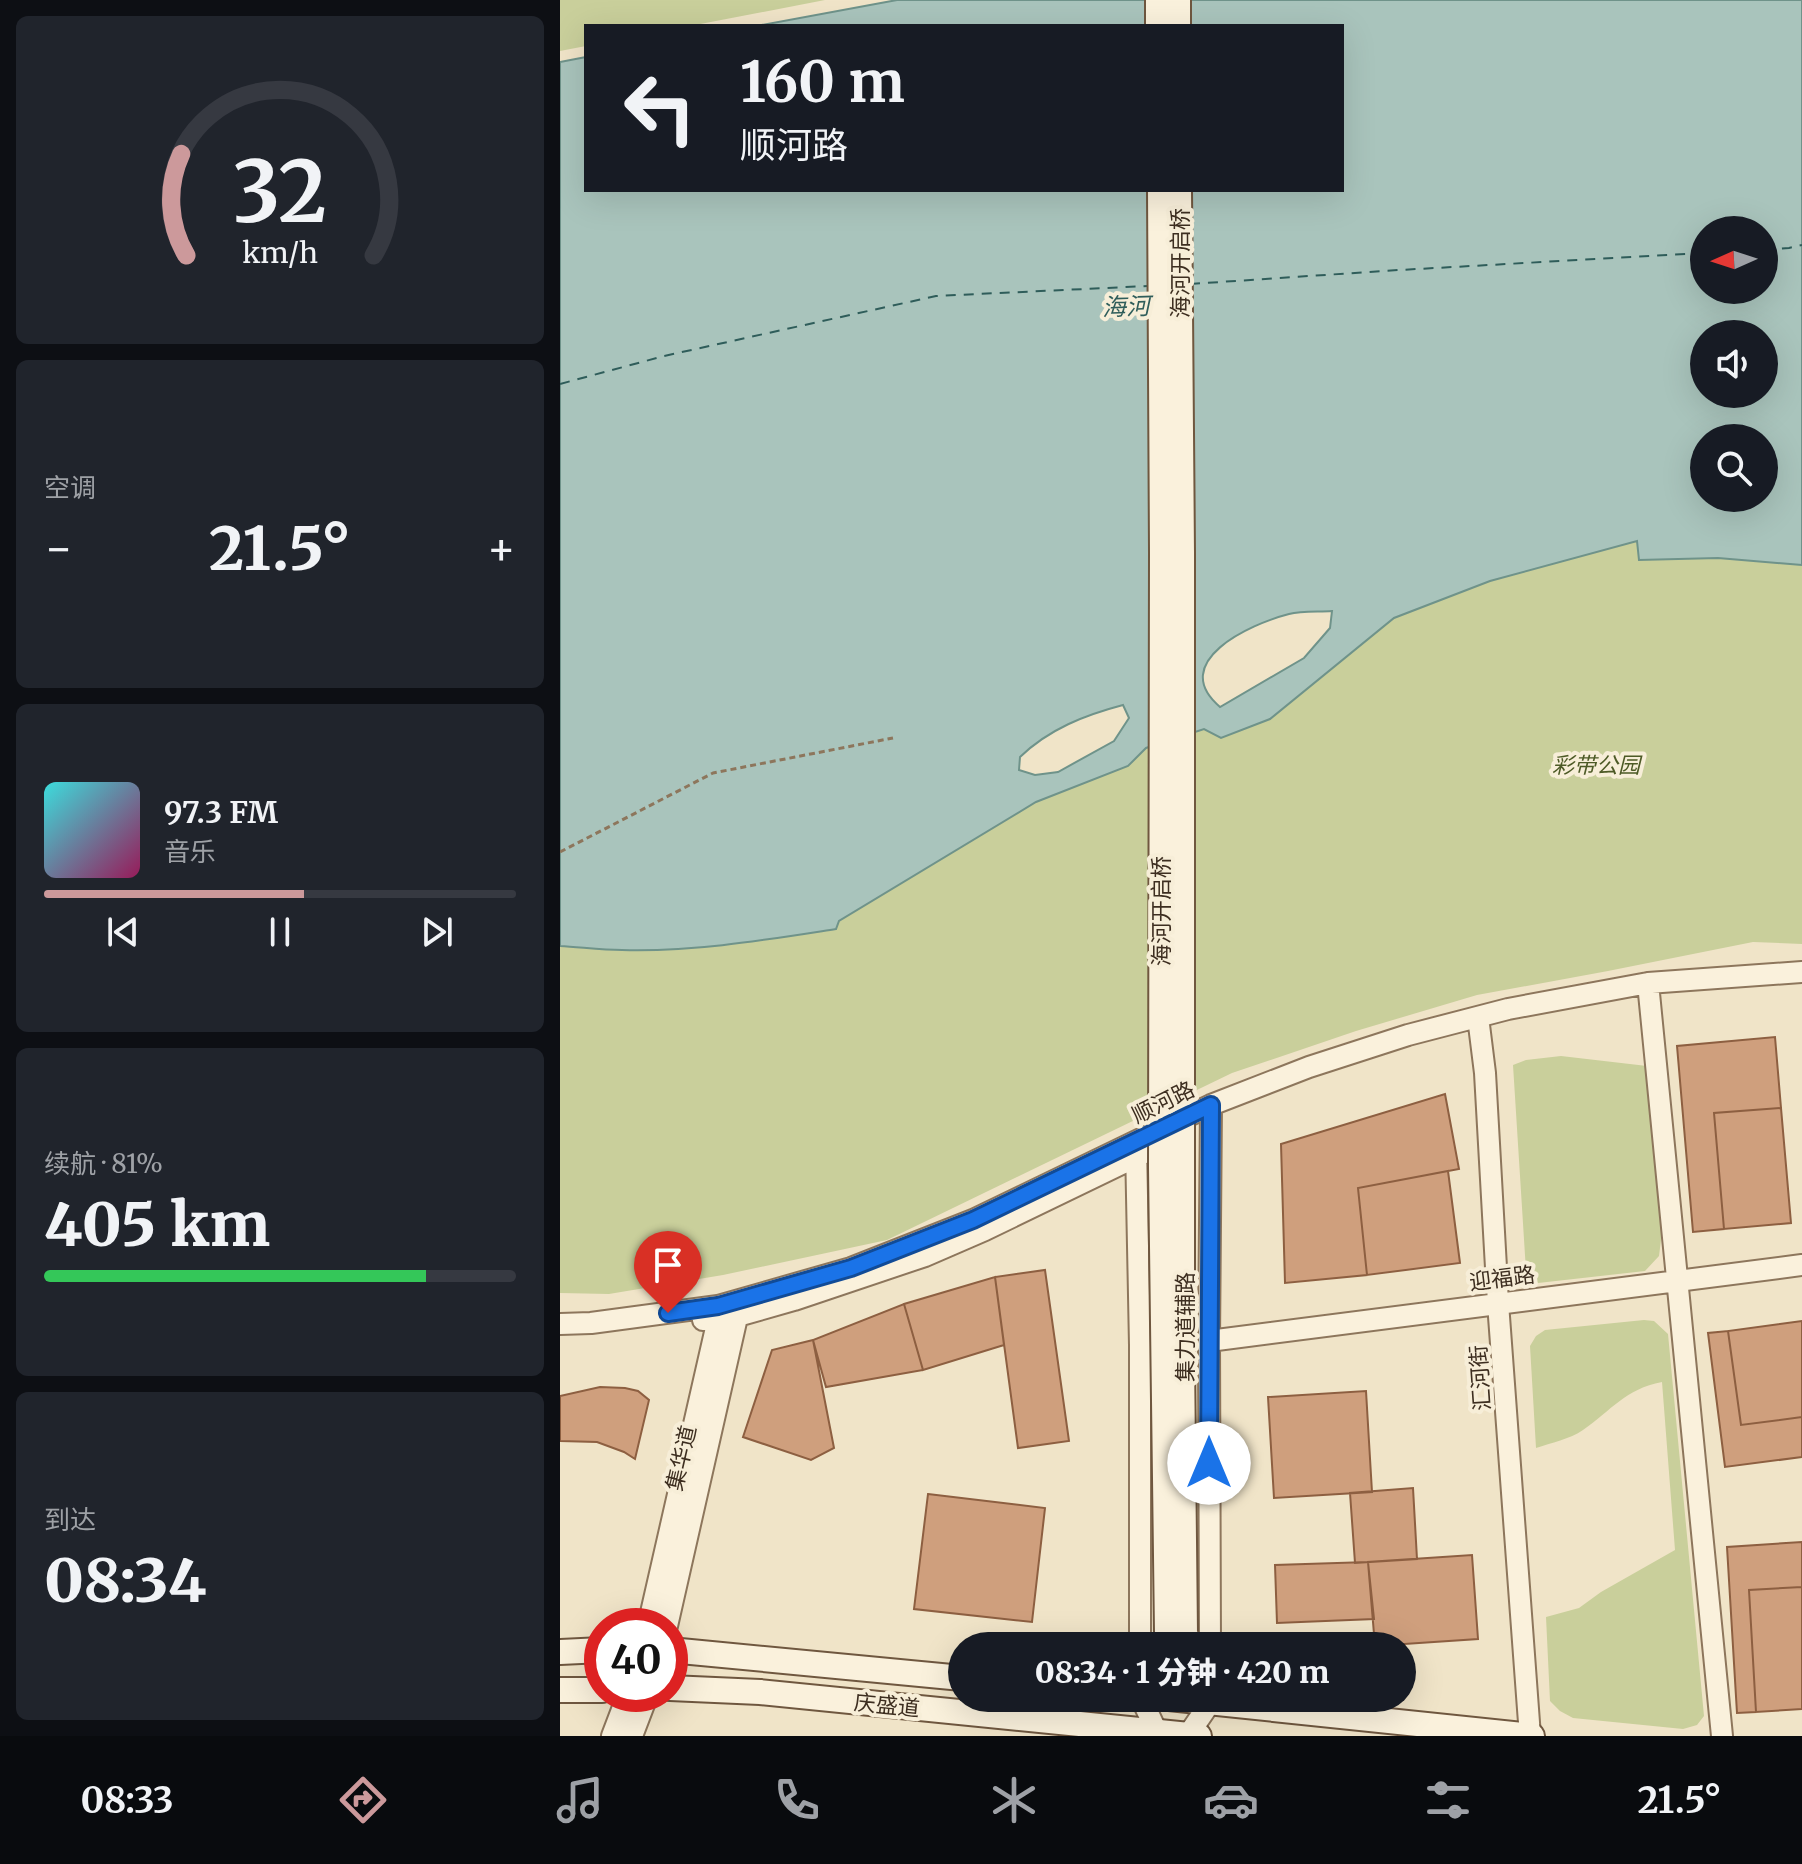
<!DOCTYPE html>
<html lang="zh">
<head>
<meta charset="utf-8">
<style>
  :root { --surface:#171b24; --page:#20242c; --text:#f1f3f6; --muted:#9ea1a6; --line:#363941; --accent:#cc999b }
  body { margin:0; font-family:Merriweather,"Noto Sans SC",serif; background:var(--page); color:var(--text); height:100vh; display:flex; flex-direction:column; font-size:30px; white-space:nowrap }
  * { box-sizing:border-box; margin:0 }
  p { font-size:26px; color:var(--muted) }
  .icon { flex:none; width:44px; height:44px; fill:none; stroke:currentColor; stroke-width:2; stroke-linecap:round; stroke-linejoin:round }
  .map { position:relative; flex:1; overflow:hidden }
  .sheet { display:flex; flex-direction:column; gap:16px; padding:16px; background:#0d0f14; width:560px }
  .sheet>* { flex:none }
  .top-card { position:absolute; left:24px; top:24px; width:760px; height:168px; border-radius:0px; box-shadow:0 8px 32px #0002; background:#171b24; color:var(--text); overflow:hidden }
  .needle { width:52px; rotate:267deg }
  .tools { position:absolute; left:1130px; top:216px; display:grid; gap:16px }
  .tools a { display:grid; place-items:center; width:88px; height:88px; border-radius:50%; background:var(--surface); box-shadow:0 8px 32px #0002; font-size:40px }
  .speed { position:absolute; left:24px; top:1608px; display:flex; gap:16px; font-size:40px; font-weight:700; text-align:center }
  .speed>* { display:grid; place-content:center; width:104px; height:104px; border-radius:50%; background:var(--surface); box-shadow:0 8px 32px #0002; line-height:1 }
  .speed .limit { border:12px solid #d22; background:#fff; color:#111 }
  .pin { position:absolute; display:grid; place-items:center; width:68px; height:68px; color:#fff; margin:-82px -34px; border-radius:50% 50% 50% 0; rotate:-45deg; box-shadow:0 0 8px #0007 }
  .pin .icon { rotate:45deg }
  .me { position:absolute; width:88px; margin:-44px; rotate:0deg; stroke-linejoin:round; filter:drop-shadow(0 0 6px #0008) }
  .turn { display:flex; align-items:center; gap:28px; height:168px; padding:0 24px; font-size:36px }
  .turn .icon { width:104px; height:104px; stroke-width:2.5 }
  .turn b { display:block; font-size:56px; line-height:68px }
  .big { font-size:60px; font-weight:800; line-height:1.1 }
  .sheet .widget { flex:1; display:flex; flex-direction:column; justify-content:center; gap:12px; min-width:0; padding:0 28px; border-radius:12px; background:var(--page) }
  .sheet .dial { align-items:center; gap:0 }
  .dial svg { height:208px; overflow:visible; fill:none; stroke:var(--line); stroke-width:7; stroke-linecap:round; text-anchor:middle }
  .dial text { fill:var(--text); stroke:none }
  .song { display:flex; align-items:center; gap:24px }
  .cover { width:96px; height:96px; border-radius:12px; background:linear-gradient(135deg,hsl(180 70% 55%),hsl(330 70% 35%)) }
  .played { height:8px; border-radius:4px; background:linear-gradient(90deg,var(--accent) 55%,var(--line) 55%) }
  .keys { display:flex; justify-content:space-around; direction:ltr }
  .heat { display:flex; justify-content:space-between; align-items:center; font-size:44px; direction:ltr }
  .charge { height:12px; border-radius:6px; background:linear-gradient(90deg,#34c759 81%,var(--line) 0) }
  .trip { position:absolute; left:388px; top:1632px; width:468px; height:80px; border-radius:40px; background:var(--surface); box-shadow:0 8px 32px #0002; font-weight:800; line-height:80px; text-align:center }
  .tabs { display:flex; height:128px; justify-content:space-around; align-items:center; background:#090b0e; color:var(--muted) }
  .tabs .icon { width:56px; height:56px }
  .tabs .selected { color:var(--accent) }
  .tabs b { font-size:36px; color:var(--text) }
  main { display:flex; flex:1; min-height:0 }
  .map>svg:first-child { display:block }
</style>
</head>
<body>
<main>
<section class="sheet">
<div class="widget dial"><svg viewBox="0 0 100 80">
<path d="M14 69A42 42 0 1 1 86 69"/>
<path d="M14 69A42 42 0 0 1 12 30" stroke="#cc999b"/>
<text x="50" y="56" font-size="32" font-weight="700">32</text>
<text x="50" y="72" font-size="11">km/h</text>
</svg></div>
<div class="widget"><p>空调</p>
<div class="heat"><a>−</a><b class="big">21.5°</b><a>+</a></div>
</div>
<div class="widget">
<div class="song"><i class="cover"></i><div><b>97.3 FM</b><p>音乐</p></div></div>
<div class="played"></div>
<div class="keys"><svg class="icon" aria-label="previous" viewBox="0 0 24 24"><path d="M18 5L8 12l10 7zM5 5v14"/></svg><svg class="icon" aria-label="pause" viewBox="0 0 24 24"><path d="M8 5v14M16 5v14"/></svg><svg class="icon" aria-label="next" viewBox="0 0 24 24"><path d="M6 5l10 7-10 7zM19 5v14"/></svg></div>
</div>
<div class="widget"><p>续航 · 81%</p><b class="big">405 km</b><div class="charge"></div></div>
<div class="widget"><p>到达</p><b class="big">08:34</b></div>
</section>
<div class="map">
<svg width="1242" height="1736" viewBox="0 0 1242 1736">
  <rect width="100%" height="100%" fill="#f0e4c8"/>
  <!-- green -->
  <path fill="#c9cf9b" d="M0,0H265L130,26H26V46L0,51Z
    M1078,541L1080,560L1158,558L1242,565V944L1193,942L1048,971L917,995L796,1031L672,1073L327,1240L163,1275L49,1294L0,1293V893L276,929L279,921L476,802L568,766L586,748L644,729L710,719L834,618L923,583Z
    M1001,1056L1087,1066L1102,1232L1099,1256L1085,1271L978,1283L966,1271L953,1065L966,1060Z
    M1084,1320L1094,1321L1108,1334L1144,1716L1137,1725L1123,1729L1013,1718L1000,1711L990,1701L986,1617L1019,1608L1041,1592L1115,1550L1102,1382C1065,1389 1052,1410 1023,1430C1010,1439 991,1443 976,1448L970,1346L976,1336L985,1330Z"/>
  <!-- water -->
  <path fill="#a9c4bc" stroke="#6f938a" stroke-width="2" fill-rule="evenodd" d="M337,0H1242V565L1158,558L1079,560L1077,541L930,581L834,618L710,719L661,738L644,729L586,748L568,766L476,802L279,921L276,929C205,940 134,952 62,950C41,950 20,947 0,946V62L26,57V190H782V26H196ZM1144,230H1204V290H1144ZM1144,334H1204V394H1144ZM1144,438H1204V498H1144ZM772,611L770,628L744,658L660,707C607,662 690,624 729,614C742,611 758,612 772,611ZM563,705L569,718L554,741L498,772L475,775L459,770L460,757C489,729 525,715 563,705Z"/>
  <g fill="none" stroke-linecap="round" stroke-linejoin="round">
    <!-- ferry -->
    <path stroke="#2f5d5a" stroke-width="2" stroke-dasharray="10 8" stroke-linecap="butt" d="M1204,250L1229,248L1242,245
      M630,284L839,270L1144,253
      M0,384L104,356L376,296L588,286"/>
  </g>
  <!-- building -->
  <path fill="#cf9f7d" stroke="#8d5f41" stroke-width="2" d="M1215,1037L1221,1108L1154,1113L1164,1229L1133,1232L1117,1046Z
    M885,1094L899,1169L798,1188L807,1275L725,1283L721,1144Z
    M1221,1108L1231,1223L1164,1229L1154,1113Z
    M888,1171L900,1263L807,1275L798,1188Z
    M485,1270L509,1441L458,1448L435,1277Z
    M435,1277L444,1345L363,1370L344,1304Z
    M344,1304L363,1370L266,1387L253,1340Z
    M1242,1321V1417L1181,1425L1168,1331Z
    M1168,1331L1181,1425L1242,1417V1457L1165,1467L1148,1333Z
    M253,1340L274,1448L251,1460L183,1437L212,1350Z
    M40,1387L65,1388L78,1391L89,1400L75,1459L64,1452L37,1442L0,1441V1396Z
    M806,1391L812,1492L714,1498L708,1397Z
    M853,1488L857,1559L795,1563L790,1493Z
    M368,1494L485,1508L472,1622L354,1609Z
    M1242,1542V1587L1189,1590L1196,1712L1177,1713L1167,1547Z
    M912,1555L918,1639L815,1646L808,1562Z
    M808,1562L814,1619L717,1623L715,1565Z
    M1242,1587V1709L1196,1712L1189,1590Z"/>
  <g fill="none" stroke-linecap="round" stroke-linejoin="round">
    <!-- tertiary casing -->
    <g stroke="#8d765c" stroke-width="24">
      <path id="tertiary" d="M1088,983L1162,1736
        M918,1017L925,1073L938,1303L970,1736
        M576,1146L580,1345V1646
        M143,1320L178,1316L234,1300L365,1256L425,1230L611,1140
        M0,1324L31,1323L158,1306L291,1268L413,1220L651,1105L749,1067L848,1035L948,1009L1088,983L1242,972
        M649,1341L1242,1265
        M88,1626L158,1319V1306
        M107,1626L180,1304
        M650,1646L649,1341L651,1105
        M581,1698L597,1732
        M628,1735L650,1703V1698
        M52,1736L68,1694
        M72,1736L88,1694"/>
    </g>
    <!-- secondary casing -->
    <g stroke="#6f573f" stroke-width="28">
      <path id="secondary" d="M598,0V26
        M618,0V26
        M600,190L602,553
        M619,190L622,554
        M110,1650L402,1678
        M0,1652L42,1650
        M110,1688L200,1692L639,1736
        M0,1690H42
        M609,1698L972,1736"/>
    </g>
    <!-- path -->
    <path stroke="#8d765c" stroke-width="3" stroke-dasharray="6 4" stroke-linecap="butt" d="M0,852L153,773L333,738"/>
    <!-- tertiary -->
    <use href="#tertiary" stroke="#faf1dc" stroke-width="20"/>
    <!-- secondary -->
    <use href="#secondary" stroke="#faf1dc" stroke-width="24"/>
    <!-- secondary-bridge casing -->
    <g stroke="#6f573f" stroke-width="28" stroke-linecap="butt">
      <path id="secondary-bridge" d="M602,553L601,1168L607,1633
        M622,554V1359L625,1632"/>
    </g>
    <!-- secondary-bridge -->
    <use href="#secondary-bridge" stroke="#faf1dc" stroke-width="24"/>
  </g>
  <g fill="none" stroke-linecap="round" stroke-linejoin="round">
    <!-- route casing -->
    <g stroke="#114b97" stroke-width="20">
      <path id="route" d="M108,1313L158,1306L291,1268L413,1220L651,1105L649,1463"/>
    </g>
    <!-- route -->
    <use href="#route" stroke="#1a73e8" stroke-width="14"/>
  </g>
  <g text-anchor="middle" stroke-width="8" stroke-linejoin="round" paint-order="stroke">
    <!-- street labels -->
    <g font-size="22" fill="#3d2e20" stroke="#f7eed8">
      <text transform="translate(620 263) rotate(-90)" y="8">海河开启桥</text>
      <text transform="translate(601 911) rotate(-90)" y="8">海河开启桥</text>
      <text transform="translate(603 1102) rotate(-26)" y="8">顺河路</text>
      <text transform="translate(942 1278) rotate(-7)" y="8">迎福路</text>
      <text transform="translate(625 1327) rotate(-90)" y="8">集力道辅路</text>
      <text transform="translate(920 1378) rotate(-94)" y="8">汇河街</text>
      <text transform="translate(121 1458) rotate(-77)" y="8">集华道</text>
      <text transform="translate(327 1705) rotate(6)" y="8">庆盛道</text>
    </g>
    <!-- park labels -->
    <g font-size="22" font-style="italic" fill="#4d5a26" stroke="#f7eed8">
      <text x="1036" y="773">彩带公园</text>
    </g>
    <!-- water labels -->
    <g font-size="24" font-style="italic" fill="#2f5d5a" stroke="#f7eed8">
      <text transform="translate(566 307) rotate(-2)" y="8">海河</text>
    </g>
  </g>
</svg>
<div class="tools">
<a><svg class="needle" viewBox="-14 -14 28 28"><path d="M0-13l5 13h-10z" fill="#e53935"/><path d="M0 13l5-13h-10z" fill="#9ea1a6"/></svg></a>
<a><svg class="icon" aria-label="sound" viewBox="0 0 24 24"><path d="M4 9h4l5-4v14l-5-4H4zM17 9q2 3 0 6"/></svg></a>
<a><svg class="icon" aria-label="search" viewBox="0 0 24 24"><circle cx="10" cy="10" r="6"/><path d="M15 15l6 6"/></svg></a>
</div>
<div class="speed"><div class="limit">40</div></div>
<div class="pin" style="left:108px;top:1313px;background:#d93025"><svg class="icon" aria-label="arrive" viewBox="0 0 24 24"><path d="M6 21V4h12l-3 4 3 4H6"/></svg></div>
<svg class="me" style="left:649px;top:1463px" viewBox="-20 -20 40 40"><circle r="19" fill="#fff"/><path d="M0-13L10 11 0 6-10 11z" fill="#1a73e8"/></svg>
<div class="trip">08:34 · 1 分钟 · 420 m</div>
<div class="top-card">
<div class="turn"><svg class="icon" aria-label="left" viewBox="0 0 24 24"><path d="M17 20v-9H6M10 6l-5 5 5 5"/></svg><div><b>160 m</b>顺河路</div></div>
</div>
</div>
</main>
<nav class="tabs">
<b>08:33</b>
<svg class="icon selected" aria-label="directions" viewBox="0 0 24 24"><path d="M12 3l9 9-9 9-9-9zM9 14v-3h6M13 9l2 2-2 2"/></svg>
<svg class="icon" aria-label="music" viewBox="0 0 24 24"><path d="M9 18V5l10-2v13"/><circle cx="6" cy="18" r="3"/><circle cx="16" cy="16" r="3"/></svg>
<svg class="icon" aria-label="phone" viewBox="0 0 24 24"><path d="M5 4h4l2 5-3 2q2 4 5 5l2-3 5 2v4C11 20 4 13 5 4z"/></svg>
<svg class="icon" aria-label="climate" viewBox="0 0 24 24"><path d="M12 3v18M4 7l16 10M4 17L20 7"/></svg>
<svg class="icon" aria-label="car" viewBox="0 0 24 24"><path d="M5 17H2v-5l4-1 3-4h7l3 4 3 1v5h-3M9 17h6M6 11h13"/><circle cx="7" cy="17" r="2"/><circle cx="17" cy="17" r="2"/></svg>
<svg class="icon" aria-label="filters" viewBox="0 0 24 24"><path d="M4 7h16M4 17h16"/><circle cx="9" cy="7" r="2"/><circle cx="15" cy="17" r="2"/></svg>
<b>21.5°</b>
</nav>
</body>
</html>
